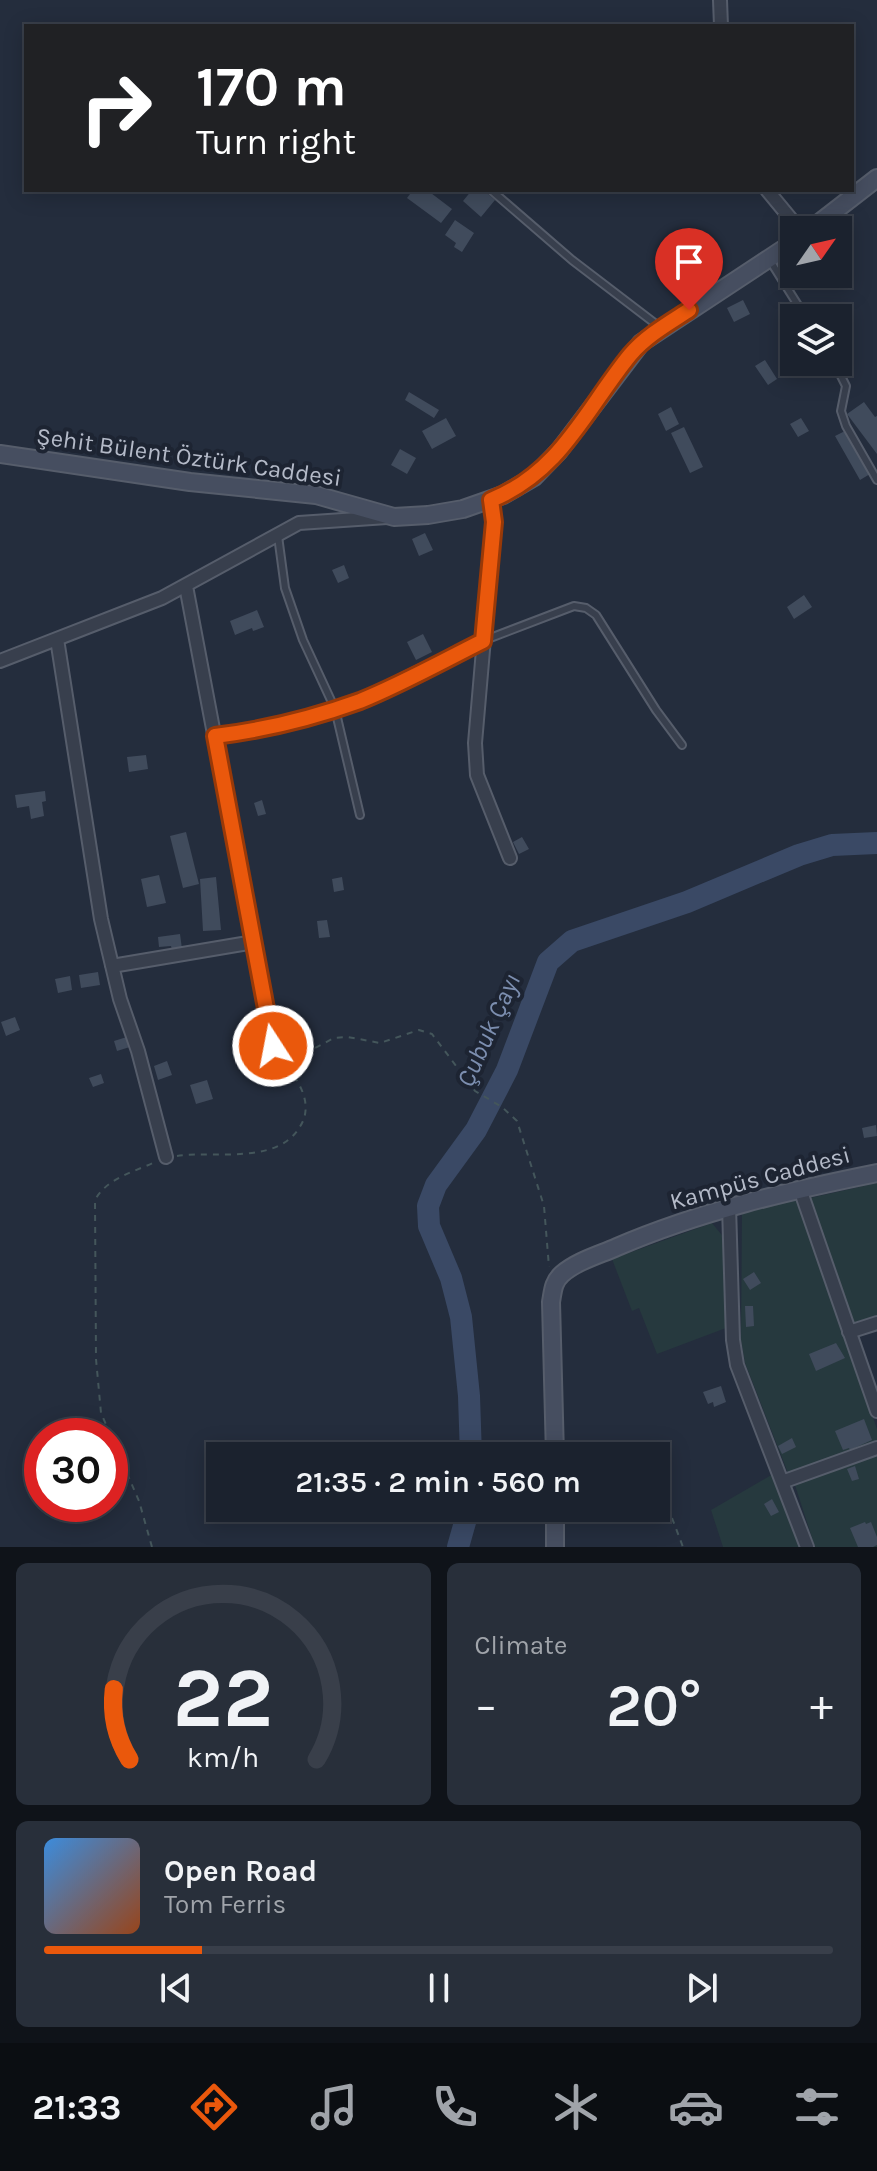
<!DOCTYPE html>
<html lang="en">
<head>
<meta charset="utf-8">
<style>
  :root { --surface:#1b222e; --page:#282f3a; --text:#f1f3f6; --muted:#a0a4aa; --line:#393f4a; --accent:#ea580c }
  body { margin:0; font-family:Karla,sans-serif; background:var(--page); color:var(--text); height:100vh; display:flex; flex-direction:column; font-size:30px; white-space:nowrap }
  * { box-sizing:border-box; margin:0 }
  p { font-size:26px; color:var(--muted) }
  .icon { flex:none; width:44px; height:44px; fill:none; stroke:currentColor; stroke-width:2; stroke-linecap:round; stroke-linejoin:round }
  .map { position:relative; height:1547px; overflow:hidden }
  .panel { display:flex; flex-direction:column; gap:16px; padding:16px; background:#0f1319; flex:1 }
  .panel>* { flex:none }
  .hud { position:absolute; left:24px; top:24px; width:830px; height:168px; border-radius:0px; box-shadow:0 4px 20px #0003,0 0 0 2px var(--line); background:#202124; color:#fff; overflow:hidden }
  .needle { width:52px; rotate:56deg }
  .fabs { position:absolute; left:780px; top:216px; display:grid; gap:16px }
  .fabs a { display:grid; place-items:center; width:72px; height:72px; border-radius:0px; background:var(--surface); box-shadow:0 4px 20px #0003,0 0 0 2px var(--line); font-size:40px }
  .speed { position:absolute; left:24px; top:1418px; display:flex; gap:16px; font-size:40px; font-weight:700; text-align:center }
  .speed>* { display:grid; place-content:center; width:104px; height:104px; border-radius:50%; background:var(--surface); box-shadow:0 4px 20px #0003,0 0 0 2px var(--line); line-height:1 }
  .speed .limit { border:12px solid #d22; background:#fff; color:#111 }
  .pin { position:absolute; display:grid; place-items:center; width:68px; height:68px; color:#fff; margin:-82px -34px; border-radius:50% 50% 50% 0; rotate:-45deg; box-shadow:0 0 8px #0007 }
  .pin .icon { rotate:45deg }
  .me { position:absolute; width:88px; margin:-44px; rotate:349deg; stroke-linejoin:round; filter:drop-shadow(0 0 6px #0008) }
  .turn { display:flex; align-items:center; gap:28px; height:168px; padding:0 40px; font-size:36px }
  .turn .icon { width:104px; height:104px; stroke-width:2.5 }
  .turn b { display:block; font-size:56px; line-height:68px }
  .big { font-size:60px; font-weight:600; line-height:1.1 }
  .panel .card { flex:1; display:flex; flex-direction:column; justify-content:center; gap:12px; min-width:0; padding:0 28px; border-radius:12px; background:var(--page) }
  .panel .dial { align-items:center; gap:0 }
  .dial svg { height:208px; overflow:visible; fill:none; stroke:var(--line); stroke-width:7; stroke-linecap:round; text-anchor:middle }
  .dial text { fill:var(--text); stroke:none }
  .song { display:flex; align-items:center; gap:24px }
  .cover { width:96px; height:96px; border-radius:12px; background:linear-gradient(135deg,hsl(210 70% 55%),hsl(20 70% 35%)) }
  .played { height:8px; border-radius:4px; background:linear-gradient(90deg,var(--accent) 20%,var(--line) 20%) }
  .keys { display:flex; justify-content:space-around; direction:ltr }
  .heat { display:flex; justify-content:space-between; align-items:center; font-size:44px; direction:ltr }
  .panel .tiles { flex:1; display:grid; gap:16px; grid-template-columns:1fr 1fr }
  .card:last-child { grid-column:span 2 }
  .trip { position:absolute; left:206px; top:1442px; width:464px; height:80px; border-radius:0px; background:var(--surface); box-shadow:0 4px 20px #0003,0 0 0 2px var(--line); font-weight:600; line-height:80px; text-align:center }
  .tabs { display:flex; height:128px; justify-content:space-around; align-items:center; background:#0b0e12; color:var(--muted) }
  .tabs .icon { width:56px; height:56px }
  .tabs .selected { color:var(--accent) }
  .tabs b { font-size:36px; color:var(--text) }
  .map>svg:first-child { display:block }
</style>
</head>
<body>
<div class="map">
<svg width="877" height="1547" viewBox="0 0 877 1547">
  <rect width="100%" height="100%" fill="#242d3d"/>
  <!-- green -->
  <path fill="#26393e" d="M877,1183V1316L853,1324L810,1198Z
    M797,1199L877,1429V1441L788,1473L745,1363L741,1340L742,1211Z
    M712,1223L725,1239L726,1328L657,1354L639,1308L632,1311L612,1259Z
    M877,1456V1547H815L794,1482Z
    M773,1474L800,1547H723L711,1510Z"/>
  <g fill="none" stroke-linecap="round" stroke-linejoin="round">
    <!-- river -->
    <path stroke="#3a4965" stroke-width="22" d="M471,1456L469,1396L461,1317L451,1278L429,1226L428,1206L436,1185L476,1130L507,1070L548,962L572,941L687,902L799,855L832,845L877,843
      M458,1547L469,1508"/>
  </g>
  <!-- building -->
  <path fill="#404b5c" d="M413,190H427L452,209L441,223L407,198Z
    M472,190H483L495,200L481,217L463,201Z
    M455,220L474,233L462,252L454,247L456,243L445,235Z
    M743,300L750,314L734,322L727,308Z
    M765,360L777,379L768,385L755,366Z
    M409,392L439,410L434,418L405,400Z
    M864,402L875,417L877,416V454L847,414Z
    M671,407L679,424L666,431L658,414Z
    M446,418L456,436L432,449L422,431Z
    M801,418L809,431L798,437L790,424Z
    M684,427L703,467L690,473L671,433Z
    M845,431L870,474L860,480L835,436Z
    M400,449L416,458L407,474L391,465Z
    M425,533L433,550L419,556L412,539Z
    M344,565L349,578L338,583L332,570Z
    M804,595L812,607L794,619L787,607Z
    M257,610L264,627L253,631L252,628L235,635L230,621Z
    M423,634L432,652L416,660L407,642Z
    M146,755L148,769L129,772L127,757Z
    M45,791L46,801L42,802L44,816L31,819L29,806L17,808L15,795Z
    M262,800L266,814L258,816L254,803Z
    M186,832L199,884L183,888L170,836Z
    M522,837L529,849L519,854L513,842Z
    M159,875L166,903L147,907L141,879Z
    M216,877L221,930L203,931L200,879Z
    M342,877L344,890L334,892L332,879Z
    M327,920L330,937L319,938L317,921Z
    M180,934L182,949L172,950L171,946L159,947L158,937Z
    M98,972L100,985L81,988L79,975Z
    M70,976L72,990L58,993L55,979Z
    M15,1017L20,1030L6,1036L1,1022Z
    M130,1036L133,1046L117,1051L114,1041Z
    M167,1061L172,1075L158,1080L154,1066Z
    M101,1074L104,1083L93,1087L89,1078Z
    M207,1080L213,1099L196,1104L190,1085Z
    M876,1125L877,1136L864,1138L862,1128Z
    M754,1272L761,1283L750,1290L743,1279Z
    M745,1306H753L754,1326L746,1327Z
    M836,1343L845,1358L816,1371L809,1354Z
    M721,1386L726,1402L714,1407L713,1402L708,1404L703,1392Z
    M864,1419L872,1440L850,1450L849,1448L843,1450L835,1431Z
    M792,1438L796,1447L782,1454L778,1446Z
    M855,1466L859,1479L852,1481L847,1469Z
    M772,1499L779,1512L771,1516L764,1504Z
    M865,1522L866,1524L871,1522L877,1537V1545L873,1547H858L850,1528Z"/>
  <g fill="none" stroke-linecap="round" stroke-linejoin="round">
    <!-- lane casing -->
    <g stroke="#565d6b" stroke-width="10">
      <path id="lane" d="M491,190L572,260L661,328
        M769,259L806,318
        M834,362L846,386L841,411L846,426L877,480
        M278,536L285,588L303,640L335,709L360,815
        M485,640L574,606L586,608L596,615L656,710L682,745"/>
    </g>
    <!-- street casing -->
    <g stroke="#565d6b" stroke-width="16">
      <path id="street" d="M720,0L721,26
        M767,190L800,230
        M491,500L494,522L475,743L477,775L510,858
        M186,586L273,1046L285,1064
        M57,639L101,919L120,999L138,1051L166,1157
        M0,661L162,598L299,523L387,517
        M215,736L287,723L362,700L483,641
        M112,966L254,942
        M800,1189L877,1411
        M729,1206L733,1340L737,1365L807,1547
        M849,1332L877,1323
        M782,1482L877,1448"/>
    </g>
    <!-- secondary casing -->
    <g stroke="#565d6b" stroke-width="20">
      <path id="secondary" d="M810,230L877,178
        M0,454L190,482L316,495L394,517L428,515L463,509L503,495L534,477L559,451L641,343L794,242
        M555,1456L551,1302C553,1291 553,1282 562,1274C577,1261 599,1255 617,1247C701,1211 788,1191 877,1173
        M555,1508V1547"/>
    </g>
    <!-- path -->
    <path stroke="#44565b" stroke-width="2" stroke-dasharray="6 6" stroke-linecap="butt" d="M294,1059L334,1038L348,1037L380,1043L419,1030L432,1034L475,1091L502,1107L517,1121L544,1206L549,1267
      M177,1156C217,1150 282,1167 303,1121C310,1104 302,1088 293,1074
      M672,1518L683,1547
      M152,1547L139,1501L101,1413L96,1359L95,1200C107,1178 134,1172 155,1162"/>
    <!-- lane -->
    <use href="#lane" stroke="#383f4d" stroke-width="6"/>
    <!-- street -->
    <use href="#street" stroke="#383f4d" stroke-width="12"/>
    <!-- secondary -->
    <use href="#secondary" stroke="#464e60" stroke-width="16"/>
  </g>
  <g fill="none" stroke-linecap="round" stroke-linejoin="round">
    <!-- route casing -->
    <g stroke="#983908" stroke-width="20">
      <path id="route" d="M273,1046L215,736C264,730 313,718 360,701C402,684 443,661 483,641L494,522L491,500C561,472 586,409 630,355C646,336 669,323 689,310"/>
    </g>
    <!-- route -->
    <use href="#route" stroke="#ea580c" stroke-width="14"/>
  </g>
  <g text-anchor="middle" stroke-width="8" stroke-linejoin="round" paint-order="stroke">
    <!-- street labels -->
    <g font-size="24" fill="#b4bac8" stroke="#1d2432">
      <text transform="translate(189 457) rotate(8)" y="8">Şehit Bülent Öztürk Caddesi</text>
      <text transform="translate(760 1178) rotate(-15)" y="8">Kampüs Caddesi</text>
    </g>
    <!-- water labels -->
    <g font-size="26" font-style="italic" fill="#7c8eaf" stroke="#1d2432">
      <text transform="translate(488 1030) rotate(-66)" y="9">Çubuk Çayı</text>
    </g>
  </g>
</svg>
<div class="fabs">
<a><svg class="needle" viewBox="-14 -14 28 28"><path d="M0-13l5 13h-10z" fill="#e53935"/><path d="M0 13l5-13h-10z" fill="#a0a4aa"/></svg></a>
<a><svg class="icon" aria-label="layers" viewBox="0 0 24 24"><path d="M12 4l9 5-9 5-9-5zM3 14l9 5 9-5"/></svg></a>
</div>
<div class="speed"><div class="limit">30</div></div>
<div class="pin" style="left:689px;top:310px;background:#d93025"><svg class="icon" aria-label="arrive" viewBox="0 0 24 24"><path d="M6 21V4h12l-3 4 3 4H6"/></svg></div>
<svg class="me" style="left:273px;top:1046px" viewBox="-20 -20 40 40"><circle r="17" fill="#ea580c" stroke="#fff" stroke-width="3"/><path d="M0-11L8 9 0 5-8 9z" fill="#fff"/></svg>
<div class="trip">21:35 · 2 min · 560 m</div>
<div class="hud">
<div class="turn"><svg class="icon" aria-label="right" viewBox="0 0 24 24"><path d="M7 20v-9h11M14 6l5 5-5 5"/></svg><div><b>170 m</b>Turn right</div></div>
</div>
</div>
<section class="panel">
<div class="tiles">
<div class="card dial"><svg viewBox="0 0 100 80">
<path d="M14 69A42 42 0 1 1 86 69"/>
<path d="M14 69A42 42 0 0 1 8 42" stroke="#ea580c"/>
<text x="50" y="56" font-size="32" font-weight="700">22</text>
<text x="50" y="72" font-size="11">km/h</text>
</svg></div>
<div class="card"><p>Climate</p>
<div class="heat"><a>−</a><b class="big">20°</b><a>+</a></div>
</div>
<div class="card">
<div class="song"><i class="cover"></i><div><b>Open Road</b><p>Tom Ferris</p></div></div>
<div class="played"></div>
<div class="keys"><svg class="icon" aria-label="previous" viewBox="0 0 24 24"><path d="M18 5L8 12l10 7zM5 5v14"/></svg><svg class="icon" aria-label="pause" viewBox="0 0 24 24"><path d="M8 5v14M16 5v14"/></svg><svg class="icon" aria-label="next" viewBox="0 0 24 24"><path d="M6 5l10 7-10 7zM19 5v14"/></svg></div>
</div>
</div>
</section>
<nav class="tabs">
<b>21:33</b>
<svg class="icon selected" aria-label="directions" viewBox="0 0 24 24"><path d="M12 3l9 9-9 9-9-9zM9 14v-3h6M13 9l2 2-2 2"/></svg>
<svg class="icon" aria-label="music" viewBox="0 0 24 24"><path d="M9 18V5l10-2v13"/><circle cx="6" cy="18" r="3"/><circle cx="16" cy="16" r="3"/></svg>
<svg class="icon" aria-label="phone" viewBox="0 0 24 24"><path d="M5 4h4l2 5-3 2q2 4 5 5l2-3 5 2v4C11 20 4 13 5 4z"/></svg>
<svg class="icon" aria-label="climate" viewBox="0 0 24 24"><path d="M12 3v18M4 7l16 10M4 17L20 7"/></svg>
<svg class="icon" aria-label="car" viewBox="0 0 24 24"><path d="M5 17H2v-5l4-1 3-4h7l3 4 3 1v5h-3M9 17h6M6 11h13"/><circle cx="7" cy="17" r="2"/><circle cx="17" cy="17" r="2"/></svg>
<svg class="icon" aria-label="filters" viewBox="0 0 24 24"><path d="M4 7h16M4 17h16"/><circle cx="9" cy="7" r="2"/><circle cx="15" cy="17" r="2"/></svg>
</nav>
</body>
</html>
